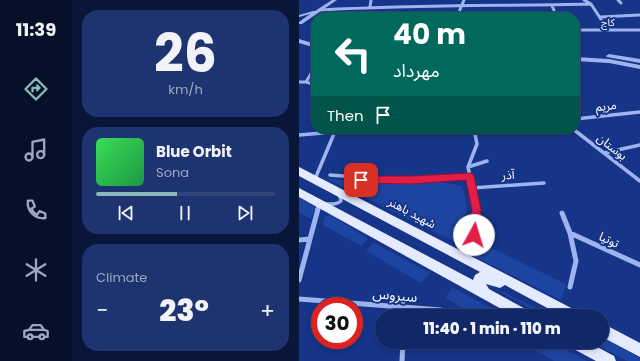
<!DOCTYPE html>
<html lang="en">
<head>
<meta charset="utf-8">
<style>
  :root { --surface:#102867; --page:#1e3470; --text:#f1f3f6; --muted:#9ca6c0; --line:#30447b; --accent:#8bbbb9 }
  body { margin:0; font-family:Poppins,"Noto Sans Arabic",sans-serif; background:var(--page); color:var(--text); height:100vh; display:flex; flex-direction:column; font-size:15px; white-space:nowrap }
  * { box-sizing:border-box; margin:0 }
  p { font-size:13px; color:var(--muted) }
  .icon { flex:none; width:22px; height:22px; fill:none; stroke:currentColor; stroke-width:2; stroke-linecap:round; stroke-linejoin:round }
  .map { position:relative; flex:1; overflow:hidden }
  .panel { display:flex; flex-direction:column; gap:10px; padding:10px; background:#091639; width:227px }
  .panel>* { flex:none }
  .guide { position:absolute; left:12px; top:12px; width:269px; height:122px; border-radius:16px; box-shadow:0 2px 6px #0003,0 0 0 1px var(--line); background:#00695c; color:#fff; overflow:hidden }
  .speed { position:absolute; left:12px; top:297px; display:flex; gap:8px; font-size:20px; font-weight:700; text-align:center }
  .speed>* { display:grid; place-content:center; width:52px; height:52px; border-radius:50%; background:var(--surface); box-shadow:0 2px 6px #0003,0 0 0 1px var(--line); line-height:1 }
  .speed .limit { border:6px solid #d22; background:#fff; color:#111 }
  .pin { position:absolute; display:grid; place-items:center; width:34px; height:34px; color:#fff; margin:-17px; border-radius:8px; box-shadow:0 2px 6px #0006 }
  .me { position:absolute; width:44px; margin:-22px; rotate:6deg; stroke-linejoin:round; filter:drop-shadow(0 0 3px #0008) }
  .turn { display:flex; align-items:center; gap:14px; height:84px; padding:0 16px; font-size:18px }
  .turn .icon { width:52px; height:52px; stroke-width:2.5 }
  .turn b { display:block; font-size:28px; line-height:34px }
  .then { display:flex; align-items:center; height:38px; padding:0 16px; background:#0003; gap:8px; font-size:15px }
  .big { font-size:30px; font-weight:800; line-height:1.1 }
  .panel .card { flex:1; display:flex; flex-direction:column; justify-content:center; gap:6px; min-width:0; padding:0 14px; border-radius:16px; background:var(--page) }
  .panel .dial { align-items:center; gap:0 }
  .dial b { font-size:52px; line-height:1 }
  .song { display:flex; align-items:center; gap:12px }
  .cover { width:48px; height:48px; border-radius:6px; background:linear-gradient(135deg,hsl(130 70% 55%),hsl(140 70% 35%)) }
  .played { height:4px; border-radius:2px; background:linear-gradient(90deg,var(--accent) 45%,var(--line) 45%) }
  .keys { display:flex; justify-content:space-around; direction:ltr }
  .heat { display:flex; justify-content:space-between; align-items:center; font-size:22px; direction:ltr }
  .trip { position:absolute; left:76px; top:309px; width:234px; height:40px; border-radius:20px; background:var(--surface); box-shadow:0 2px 6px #0003,0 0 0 1px var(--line); font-weight:800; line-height:40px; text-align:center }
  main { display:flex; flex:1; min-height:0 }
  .menu { display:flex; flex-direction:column; width:72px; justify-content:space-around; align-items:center; background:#061029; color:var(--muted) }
  .menu .icon { width:28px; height:28px }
  .menu .on { color:var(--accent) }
  .menu b { font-size:18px; color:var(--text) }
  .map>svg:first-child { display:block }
</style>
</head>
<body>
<main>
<nav class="menu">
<b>11:39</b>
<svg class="icon on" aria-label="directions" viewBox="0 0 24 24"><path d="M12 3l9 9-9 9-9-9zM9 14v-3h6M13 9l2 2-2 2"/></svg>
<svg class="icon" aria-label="music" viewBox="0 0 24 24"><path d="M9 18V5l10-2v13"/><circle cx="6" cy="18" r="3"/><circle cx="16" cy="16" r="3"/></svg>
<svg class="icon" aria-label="phone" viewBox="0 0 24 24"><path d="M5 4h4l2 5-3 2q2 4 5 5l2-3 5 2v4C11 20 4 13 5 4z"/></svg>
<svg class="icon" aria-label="climate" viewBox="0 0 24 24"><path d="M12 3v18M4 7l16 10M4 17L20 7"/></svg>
<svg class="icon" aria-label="car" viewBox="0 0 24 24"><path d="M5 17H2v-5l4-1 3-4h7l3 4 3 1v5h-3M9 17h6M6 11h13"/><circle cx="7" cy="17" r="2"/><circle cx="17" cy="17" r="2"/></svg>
</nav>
<section class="panel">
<div class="card dial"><b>26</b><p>km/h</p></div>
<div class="card">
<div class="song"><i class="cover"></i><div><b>Blue Orbit</b><p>Sona</p></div></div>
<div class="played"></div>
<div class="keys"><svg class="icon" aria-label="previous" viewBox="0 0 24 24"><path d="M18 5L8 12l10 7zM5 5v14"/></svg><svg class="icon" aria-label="pause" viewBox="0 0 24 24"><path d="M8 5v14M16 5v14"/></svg><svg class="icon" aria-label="next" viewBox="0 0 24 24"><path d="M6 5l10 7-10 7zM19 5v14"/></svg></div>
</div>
<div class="card"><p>Climate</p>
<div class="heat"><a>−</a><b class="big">23°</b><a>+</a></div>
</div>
</section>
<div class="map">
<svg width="341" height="361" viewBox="0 0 341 361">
  <rect width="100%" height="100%" fill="#163589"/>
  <!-- green -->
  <path fill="#1e44a2" d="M26,178L69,183L144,182L162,186C172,204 167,225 160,244Z
    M0,198L16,206L15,213L10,218L0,212Z
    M32,215L69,239L62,246L24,225L26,217Z
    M177,241L267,284L262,300L171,254Z
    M75,243L131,273L122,283L67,251Z
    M183,282L246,312L257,316H245Z
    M153,287L206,316H177L147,298Z
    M303,337L341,358V361H328L293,342H303Z
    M222,342H254L288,361H255Z"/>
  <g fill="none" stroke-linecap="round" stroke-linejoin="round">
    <!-- minor-far2 -->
    <path stroke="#9db4ee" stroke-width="3" d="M285,0L292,4L309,30
      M319,0L322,3
      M253,6L258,17
      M71,7L72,0
      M22,10C112,5 202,6 292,4
      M158,17L165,0
      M301,17L341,15
      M276,30H341
      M0,82H7L17,85
      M7,82L17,65"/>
    <!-- minor-far1 -->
    <path stroke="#9db4ee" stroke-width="3.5" d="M276,119L341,112
      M175,129L178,144L169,167L178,210
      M274,129L341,181
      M0,135L36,132
      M305,153L341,145
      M169,167L188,161
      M31,175L83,179L171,176
      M16,179L37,129
      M173,188L245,183
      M27,204C33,204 37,205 42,201L40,193
      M18,210L20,203"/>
    <!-- minor -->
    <path stroke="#9db4ee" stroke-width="5" d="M263,213L271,233L277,261L271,287
      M271,233L341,265
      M0,240L11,239
      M170,246L175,235L178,209
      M0,280L19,209
      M0,299L142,310
      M106,316L107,308
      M103,361L104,342"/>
    <!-- tertiary -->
    <path fill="#9db4ee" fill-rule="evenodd" d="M33,0H38L3,24H0V22L11,14L0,17V15L14,11H16Z
      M0,39L17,44V48L0,43Z
      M310,54L341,59V63L308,57L307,56Z
      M276,57L310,59L341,65V69L310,63L276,61Z"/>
    <!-- primary -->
    <path fill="#e4eaff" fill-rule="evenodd" d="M0,167L280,312L282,316H263L206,285L201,288L187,284L190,289L232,312L234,316H215L0,197V188L174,280L176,275L181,272L0,176Z
      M303,323L341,343V357L303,337Z
      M269,342H289L315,356L317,361H297L271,347Z"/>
  </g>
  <!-- route -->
  <path fill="#e11d48" stroke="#92132f" d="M171,173L174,174L175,176L182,210L180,235L178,238L175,240L171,238L170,235L173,210L167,180L112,184L62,183L59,182L58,180L59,177L62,176H112Z"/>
  <g text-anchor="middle" stroke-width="4" stroke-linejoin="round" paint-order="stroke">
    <!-- far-street labels -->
    <g font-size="10" fill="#fff" stroke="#163589">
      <text transform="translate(309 22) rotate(1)" y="4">کاج</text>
    </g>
    <!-- street labels -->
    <g font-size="12" fill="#fff" stroke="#163589">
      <text transform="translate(307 106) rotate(-7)" y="4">مریم</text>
      <text transform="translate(313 147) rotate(38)" y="4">بوستان</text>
      <text transform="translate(209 175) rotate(-4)" y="4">آذر</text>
      <text transform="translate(113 213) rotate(28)" y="4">شهید باهنر</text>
      <text transform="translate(310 240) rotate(25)" y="4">توتیا</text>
    </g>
    <!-- near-street labels -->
    <g font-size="14" fill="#fff" stroke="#163589">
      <text transform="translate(96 295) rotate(5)" y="5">سیروس</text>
    </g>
  </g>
</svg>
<div class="speed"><div class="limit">30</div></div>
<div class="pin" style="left:62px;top:180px;background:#d93025"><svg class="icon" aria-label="arrive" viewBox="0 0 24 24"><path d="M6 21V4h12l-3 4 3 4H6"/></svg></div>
<svg class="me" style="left:175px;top:235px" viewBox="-20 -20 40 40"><circle r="19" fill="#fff"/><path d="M0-13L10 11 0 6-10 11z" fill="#e11d48"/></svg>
<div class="trip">11:40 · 1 min · 110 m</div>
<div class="guide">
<div class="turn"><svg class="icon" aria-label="left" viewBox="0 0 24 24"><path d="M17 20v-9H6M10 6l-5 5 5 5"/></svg><div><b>40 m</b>مهرداد</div></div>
<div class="then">Then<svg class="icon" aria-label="arrive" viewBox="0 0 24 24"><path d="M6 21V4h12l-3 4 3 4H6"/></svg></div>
</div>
</div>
</main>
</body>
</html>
